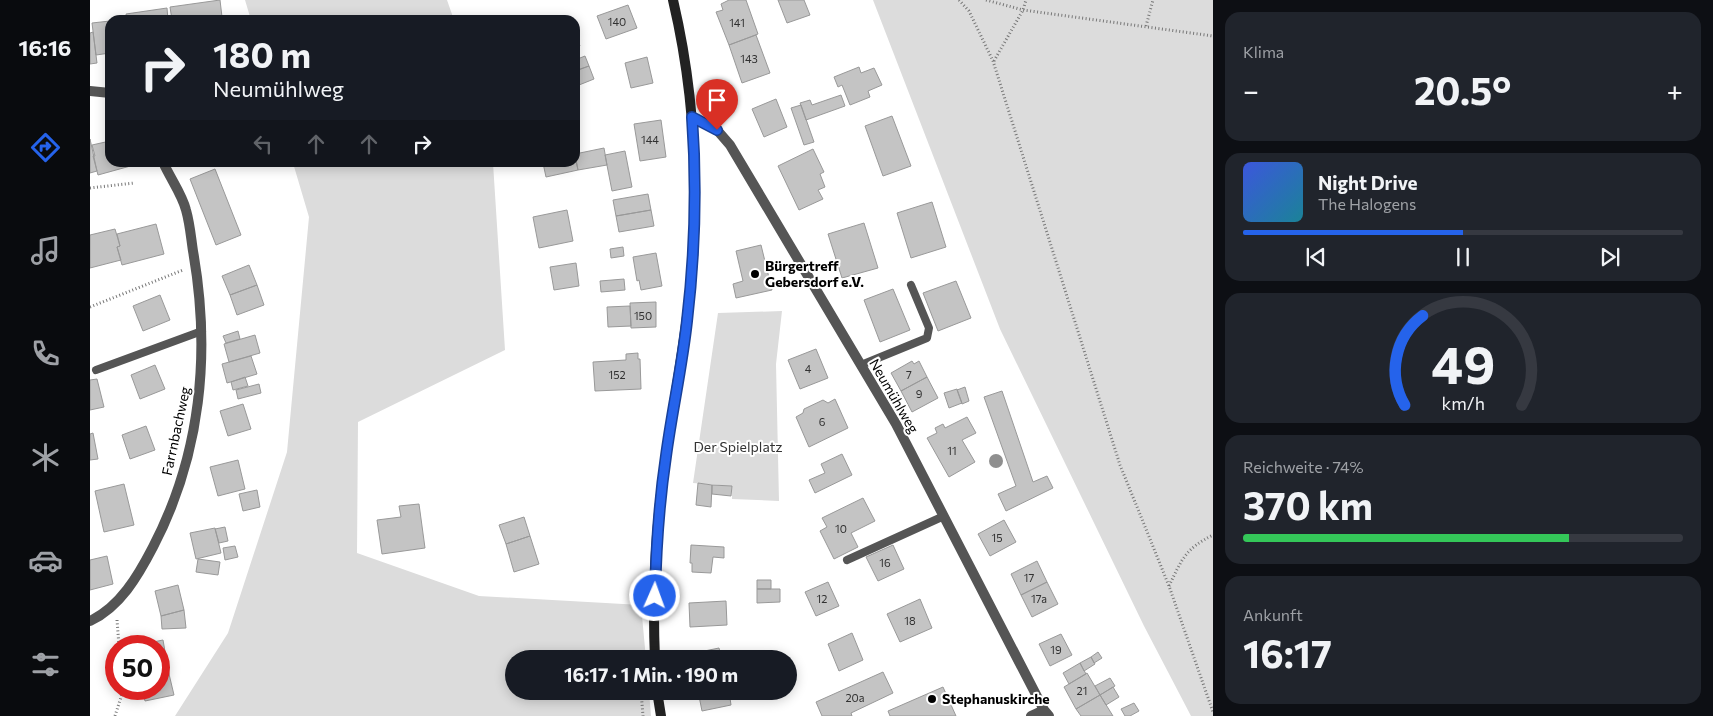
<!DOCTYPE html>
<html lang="de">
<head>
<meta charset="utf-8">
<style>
  :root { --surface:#171b24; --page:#20242c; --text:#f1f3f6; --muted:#9ea1a6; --line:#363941; --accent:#2563eb }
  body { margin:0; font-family:Commissioner,sans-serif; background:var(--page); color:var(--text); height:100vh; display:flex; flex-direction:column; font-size:19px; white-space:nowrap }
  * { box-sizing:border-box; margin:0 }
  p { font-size:16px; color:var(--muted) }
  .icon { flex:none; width:28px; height:28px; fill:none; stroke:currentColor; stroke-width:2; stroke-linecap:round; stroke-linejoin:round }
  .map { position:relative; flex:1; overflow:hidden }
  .side { display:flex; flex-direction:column; gap:12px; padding:12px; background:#0d0f14; width:500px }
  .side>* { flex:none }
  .banner { position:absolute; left:15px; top:15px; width:475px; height:152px; border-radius:15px; box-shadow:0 2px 12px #0003; background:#171b24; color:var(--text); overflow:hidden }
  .speed { position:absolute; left:15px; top:635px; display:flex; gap:10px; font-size:25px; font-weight:700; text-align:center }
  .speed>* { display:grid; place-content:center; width:65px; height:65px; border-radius:50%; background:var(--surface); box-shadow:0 2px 12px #0003; line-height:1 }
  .speed .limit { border:8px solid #d22; background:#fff; color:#111 }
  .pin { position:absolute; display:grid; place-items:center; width:42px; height:42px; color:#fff; margin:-51px -21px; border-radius:50% 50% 50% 0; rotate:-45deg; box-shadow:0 0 5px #0007 }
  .pin .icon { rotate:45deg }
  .me { position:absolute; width:55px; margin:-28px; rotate:2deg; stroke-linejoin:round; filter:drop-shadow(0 0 4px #0008) }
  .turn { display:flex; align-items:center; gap:18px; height:105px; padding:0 25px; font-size:22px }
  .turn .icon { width:65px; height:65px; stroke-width:2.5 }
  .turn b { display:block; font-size:35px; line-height:42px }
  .lanes { display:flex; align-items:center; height:48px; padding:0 25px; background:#0003; justify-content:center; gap:25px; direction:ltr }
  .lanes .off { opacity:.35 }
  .big { font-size:38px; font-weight:700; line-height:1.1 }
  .side .tile { flex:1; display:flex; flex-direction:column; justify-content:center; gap:8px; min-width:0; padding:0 18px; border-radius:15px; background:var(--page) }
  .side .dial { align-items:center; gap:0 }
  .dial svg { height:130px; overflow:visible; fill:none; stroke:var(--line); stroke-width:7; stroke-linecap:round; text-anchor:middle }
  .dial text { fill:var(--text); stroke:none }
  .song { display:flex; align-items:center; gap:15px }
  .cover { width:60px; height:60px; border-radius:8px; background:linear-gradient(135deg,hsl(230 70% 55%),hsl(190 70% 35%)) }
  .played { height:5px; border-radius:2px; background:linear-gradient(90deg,var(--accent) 50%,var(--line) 50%) }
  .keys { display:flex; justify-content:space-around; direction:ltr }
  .heat { display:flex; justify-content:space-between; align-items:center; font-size:28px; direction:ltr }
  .charge { height:8px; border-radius:4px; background:linear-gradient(90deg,#34c759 74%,var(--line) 0) }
  .trip { position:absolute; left:415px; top:650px; width:292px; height:50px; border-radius:25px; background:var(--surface); box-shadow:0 2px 12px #0003; font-weight:700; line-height:50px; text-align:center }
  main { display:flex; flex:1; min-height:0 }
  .menu { display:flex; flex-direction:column; width:90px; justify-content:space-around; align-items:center; background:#090b0e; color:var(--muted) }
  .menu .icon { width:35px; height:35px }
  .menu .current { color:var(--accent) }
  .menu b { font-size:22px; color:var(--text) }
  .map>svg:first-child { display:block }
</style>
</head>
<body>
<main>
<nav class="menu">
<b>16:16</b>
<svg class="icon current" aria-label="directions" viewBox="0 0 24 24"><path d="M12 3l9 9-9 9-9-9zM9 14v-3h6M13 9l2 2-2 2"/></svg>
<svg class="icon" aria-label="music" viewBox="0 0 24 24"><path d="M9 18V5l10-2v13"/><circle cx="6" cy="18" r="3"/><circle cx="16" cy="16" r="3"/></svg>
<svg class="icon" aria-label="phone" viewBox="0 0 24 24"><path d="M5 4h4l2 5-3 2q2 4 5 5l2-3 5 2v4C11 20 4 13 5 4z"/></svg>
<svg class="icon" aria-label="climate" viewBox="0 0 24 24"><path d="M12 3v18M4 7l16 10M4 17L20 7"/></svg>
<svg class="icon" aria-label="car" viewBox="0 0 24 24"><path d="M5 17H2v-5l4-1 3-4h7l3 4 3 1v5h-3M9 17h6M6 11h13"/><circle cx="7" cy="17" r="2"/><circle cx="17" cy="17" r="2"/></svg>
<svg class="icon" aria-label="filters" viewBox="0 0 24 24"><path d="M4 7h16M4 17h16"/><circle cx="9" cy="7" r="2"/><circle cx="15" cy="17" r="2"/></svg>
</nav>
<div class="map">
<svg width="1123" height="716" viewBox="0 0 1123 716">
  <rect width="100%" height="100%" fill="#fff"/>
  <!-- green -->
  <path fill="#dcdcdc" d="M155,0H357L364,20H161Z
    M783,0H1123V716H1101L1054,626L910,329Z
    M203,163H403L415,350L268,422L267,553L389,596L551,605L556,659H424V691H559L561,716H85L138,633L197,452L219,217Z
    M692,311L686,364L689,501L642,499V486L603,483L628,313Z"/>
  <!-- building -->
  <path fill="#c4c4c4" stroke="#999" d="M130,0L132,17L109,20H82L80,7Z
    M639,0H656L668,34L639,45L626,12L633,10L631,4Z
    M688,0H714L720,15L697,23Z
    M538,5L547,28L516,39L507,16Z
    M77,8L78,20H37L36,14Z
    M20,21V53L6,55L2,23Z
    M3,32L7,63L0,64V33Z
    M485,32L490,46L485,48Z
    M666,35L680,73L652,83L639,45Z
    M495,56L499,66L485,71V60Z
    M557,57L563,83L541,88L535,63Z
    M499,66L504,79L489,85L485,71Z
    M769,67L771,73L784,68L792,85L778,91L780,97L760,105L752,85L748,87L744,77Z
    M751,95L755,106L716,120L710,103L720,100L722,105Z
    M686,99L697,127L674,137L662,109Z
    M711,105L724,142L714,145L701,108Z
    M802,116L821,166L793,176L775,126Z
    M571,120L576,157L550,161L544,124Z
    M0,139L7,171L0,173Z
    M20,141V162H43L44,165L8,175L3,156H5L2,145Z
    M514,148L517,165L488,170L485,154Z
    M723,149L734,172L730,174L735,187L728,190L733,199L709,210L688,166Z
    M535,151L542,187L522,191L515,155Z
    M485,157L488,170L456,177L453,163L485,162Z
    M125,169L151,235L126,245L100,179Z
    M558,194L561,210L526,216L523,200Z
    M842,202L856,247L821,258L807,213Z
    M477,210L483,241L449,248L443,217Z
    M561,210L564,226L529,232L526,216Z
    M774,223L788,268L752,278L738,234Z
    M66,224L74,254L32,265L27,247L30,246L27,234Z
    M25,229L30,246L27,247L31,260L0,268V235Z
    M671,245L682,290L646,298L643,284L653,281L646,251Z
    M533,247L534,256L521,258L520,249Z
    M566,253L572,286L551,290L549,280L547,281L543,257Z
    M486,263L489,286L464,290L460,267Z
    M159,265L167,285L140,295L132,276Z
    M534,279L535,290L511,292L510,281Z
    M866,281L881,318L848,331L833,293Z
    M167,285L174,305L147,315L140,295Z
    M803,289L820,330L790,342L774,300Z
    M70,295L80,320L53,331L43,306Z
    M566,302V327L541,328L540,303Z
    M540,306L541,326L518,327L517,307Z
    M148,331L150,339L136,343L133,336Z
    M165,335L170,353L139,362L134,344Z
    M726,349L738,378L710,389L698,360Z
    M548,353V359H550L551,389L505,391L503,362L536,360V354Z
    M161,356L167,374L137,383L132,364Z
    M822,361L824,364L829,361L837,377L811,391L801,373Z
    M65,365L75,389L50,399L41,375Z
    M155,377L158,386L143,390L141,382Z
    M837,377L848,398L822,412L811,391Z
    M7,379L14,407L0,410V380Z
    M169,384L171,393L148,399L146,390Z
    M875,387L879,401L872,404L867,390Z
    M867,389L872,403L859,408L854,393Z
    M912,391L943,482L957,476L963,488L916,511L908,494L926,486L894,397Z
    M745,399L758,428L719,447L706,417L713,413L714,409L733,400L738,403Z
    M153,404L161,429L138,436L130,411Z
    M877,417L886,433L872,440L885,462L859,477L837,438L847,433L845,428L853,424L855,428Z
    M56,426L65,450L40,459L32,435Z
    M3,433L8,459L0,460V434Z
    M752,454L762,475L725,493L719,480L735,473L731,464Z
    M148,460L155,489L128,496L120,467Z
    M608,483L622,485L621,507L606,505Z
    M34,484L44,525L14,532L5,491Z
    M622,485L642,486L641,496L622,494Z
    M167,490L170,507L153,511L149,494Z
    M773,498L785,521L761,533L768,547L744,559L730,531L737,527L732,518Z
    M329,504L335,548L292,554L287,520L311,517L309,506Z
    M434,517L440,536L416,544L409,525Z
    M914,520L926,542L900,556L888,534Z
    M135,527L138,541L129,543L125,529Z
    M125,528L131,553L106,559L100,533Z
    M440,536L449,564L424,572L416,544Z
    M601,545L634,547V558L623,557L621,573L602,572V563H600Z
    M803,545L814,569L788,581L776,557Z
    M145,546L148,557L135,560L133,548Z
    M17,556L23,584L0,590V560Z
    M108,559L130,562L128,575L106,572Z
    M947,561L957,582L931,595L921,574Z
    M667,580H681V589H667Z
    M738,582L749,606L726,616L715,592Z
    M957,582L968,604L942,617L931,595Z
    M88,585L94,610L71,616L65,591Z
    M667,589H690V602L667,603Z
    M830,599L842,628L810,642L797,614Z
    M636,601L637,625L600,627L599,603Z
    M94,610L96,628L72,629L71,616Z
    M762,633L773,660L749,671L738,644Z
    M971,634L982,655L960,666L949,644Z
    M73,640L79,674L69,676V646H44Z
    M629,648L632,659H601L600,654Z
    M1008,652L1012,658L1004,663L1001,657Z
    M1001,657L1005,664L994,671L990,663Z
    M990,663L996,674L979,684L973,673Z
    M793,672L803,693L761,713L762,716H732L726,702Z
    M997,673L1010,695L986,709L974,687Z
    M79,674L84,695L55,701L52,689H69V676Z
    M1020,678L1025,686L1010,695L1005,686Z
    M853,687L866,716H800L798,711Z
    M1023,687L1029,697L1016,705L1010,695Z
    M608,691H639L641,705L612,711Z
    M1010,695L1023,716H991L986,709Z
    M1044,703L1049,711L1040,716H1035L1031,709Z"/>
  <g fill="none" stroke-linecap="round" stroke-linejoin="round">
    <!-- path -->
    <path stroke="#777" stroke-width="3" stroke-dasharray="1 2.5" stroke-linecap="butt" d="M869,0L879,11L903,61L1030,465L1079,586L1123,712
      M896,0L933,10L1123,36
      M1056,26L1063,0
      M904,61L933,10L936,0
      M0,188L44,183
      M0,307L93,270
      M1079,586C1092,559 1095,549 1123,535
      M27,620L29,646
      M551,691L553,716
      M25,716L32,694V689"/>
    <!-- lane -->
    <path stroke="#555" stroke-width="8" d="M771,365L837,338L839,328L821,285
      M6,370L112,331
      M757,560L854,516"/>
    <!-- street -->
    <path stroke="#555" stroke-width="10" d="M0,91L20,93
      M602,117L627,130L640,145L806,424L954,710L959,716
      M0,621C30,607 48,576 63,547C111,455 121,353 103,251C101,238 100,224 96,210C92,194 80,178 73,162
      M941,716L954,710"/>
    <!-- secondary -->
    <path stroke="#222" stroke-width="10" d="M565,659C562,591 566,522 576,455C585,393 597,333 602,271C609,180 604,89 583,0
      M567,691L571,716"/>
  </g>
  <!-- trees -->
  <circle fill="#8f8f8f" cx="906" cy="461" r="7"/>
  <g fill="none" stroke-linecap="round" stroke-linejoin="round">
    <!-- route casing -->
    <g stroke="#184099" stroke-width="12">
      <path id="route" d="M565,596C566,549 569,503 576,456C582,411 592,367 597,321C605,253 607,186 602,117L627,130"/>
    </g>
    <!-- route -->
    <use href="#route" stroke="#2563eb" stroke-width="9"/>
  </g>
  <!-- markers -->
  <g fill="#000" stroke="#fff" stroke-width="2">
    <circle cx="665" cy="274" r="5"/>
    <circle cx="842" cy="699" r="5"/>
  </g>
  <g text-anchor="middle" stroke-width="4" stroke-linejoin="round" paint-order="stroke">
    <!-- number labels -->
    <g font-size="11" fill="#313131">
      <text x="527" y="26">140</text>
      <text x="647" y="27">141</text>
      <text x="659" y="63">143</text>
      <text x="560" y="144">144</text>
      <text x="553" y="320">150</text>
      <text x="718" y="373">4</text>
      <text x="527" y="379">152</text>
      <text x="819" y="379">7</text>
      <text x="829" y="398">9</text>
      <text x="732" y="426">6</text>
      <text x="862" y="455">11</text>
      <text x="751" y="533">10</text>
      <text x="907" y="542">15</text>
      <text x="795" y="567">16</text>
      <text x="939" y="582">17</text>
      <text x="732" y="603">12</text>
      <text x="949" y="603">17a</text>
      <text x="820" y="625">18</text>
      <text x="966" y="654">19</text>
      <text x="992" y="695">21</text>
      <text x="765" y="702">20a</text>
    </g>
    <!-- poi labels -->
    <g font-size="14" font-weight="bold" fill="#000" stroke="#fff" text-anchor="start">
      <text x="675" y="271">Bürgertreff<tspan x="675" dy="16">Gebersdorf e.V.</tspan></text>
      <text x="852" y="704">Stephanuskirche</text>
    </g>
    <!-- street labels -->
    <g font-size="14" fill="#000" stroke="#fff">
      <text transform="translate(804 396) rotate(60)" y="5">Neumühlweg</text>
      <text transform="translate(86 431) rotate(-78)" y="5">Farrnbachweg</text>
    </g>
    <!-- park labels -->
    <g font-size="14" fill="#333" stroke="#fff">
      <text x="648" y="452">Der Spielplatz</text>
    </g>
  </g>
</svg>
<div class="speed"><div class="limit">50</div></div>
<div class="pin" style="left:627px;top:130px;background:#d93025"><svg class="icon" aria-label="arrive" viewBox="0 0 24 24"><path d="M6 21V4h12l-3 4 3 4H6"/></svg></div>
<svg class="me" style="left:565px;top:596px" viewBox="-20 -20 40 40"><circle r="17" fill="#2563eb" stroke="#fff" stroke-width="3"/><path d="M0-11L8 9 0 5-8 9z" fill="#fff"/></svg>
<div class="trip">16:17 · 1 Min. · 190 m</div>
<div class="banner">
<div class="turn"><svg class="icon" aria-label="right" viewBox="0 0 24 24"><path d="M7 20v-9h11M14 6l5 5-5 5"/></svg><div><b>180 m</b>Neumühlweg</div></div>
<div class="lanes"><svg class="icon off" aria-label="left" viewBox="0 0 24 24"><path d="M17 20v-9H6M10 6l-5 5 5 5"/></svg><svg class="icon off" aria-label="ahead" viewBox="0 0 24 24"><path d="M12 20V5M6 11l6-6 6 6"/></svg><svg class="icon off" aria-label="ahead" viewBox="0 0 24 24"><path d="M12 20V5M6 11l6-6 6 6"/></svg><svg class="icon" aria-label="right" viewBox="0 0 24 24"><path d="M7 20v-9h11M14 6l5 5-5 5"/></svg></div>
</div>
</div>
<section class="side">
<div class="tile"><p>Klima</p>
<div class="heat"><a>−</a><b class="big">20.5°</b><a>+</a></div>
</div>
<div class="tile">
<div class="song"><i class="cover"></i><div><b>Night Drive</b><p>The Halogens</p></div></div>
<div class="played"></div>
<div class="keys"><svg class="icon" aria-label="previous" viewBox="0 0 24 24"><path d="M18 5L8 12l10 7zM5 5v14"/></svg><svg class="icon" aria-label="pause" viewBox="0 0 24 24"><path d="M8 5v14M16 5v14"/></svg><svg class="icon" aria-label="next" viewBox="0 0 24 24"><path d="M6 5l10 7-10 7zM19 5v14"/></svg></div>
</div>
<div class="tile dial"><svg viewBox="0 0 100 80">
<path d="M14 69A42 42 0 1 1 86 69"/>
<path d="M14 69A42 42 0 0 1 25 14" stroke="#2563eb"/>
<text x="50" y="56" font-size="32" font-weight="700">49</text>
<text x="50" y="72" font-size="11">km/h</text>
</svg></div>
<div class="tile"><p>Reichweite · 74%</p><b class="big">370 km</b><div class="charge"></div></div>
<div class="tile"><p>Ankunft</p><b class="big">16:17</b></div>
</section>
</main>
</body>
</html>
